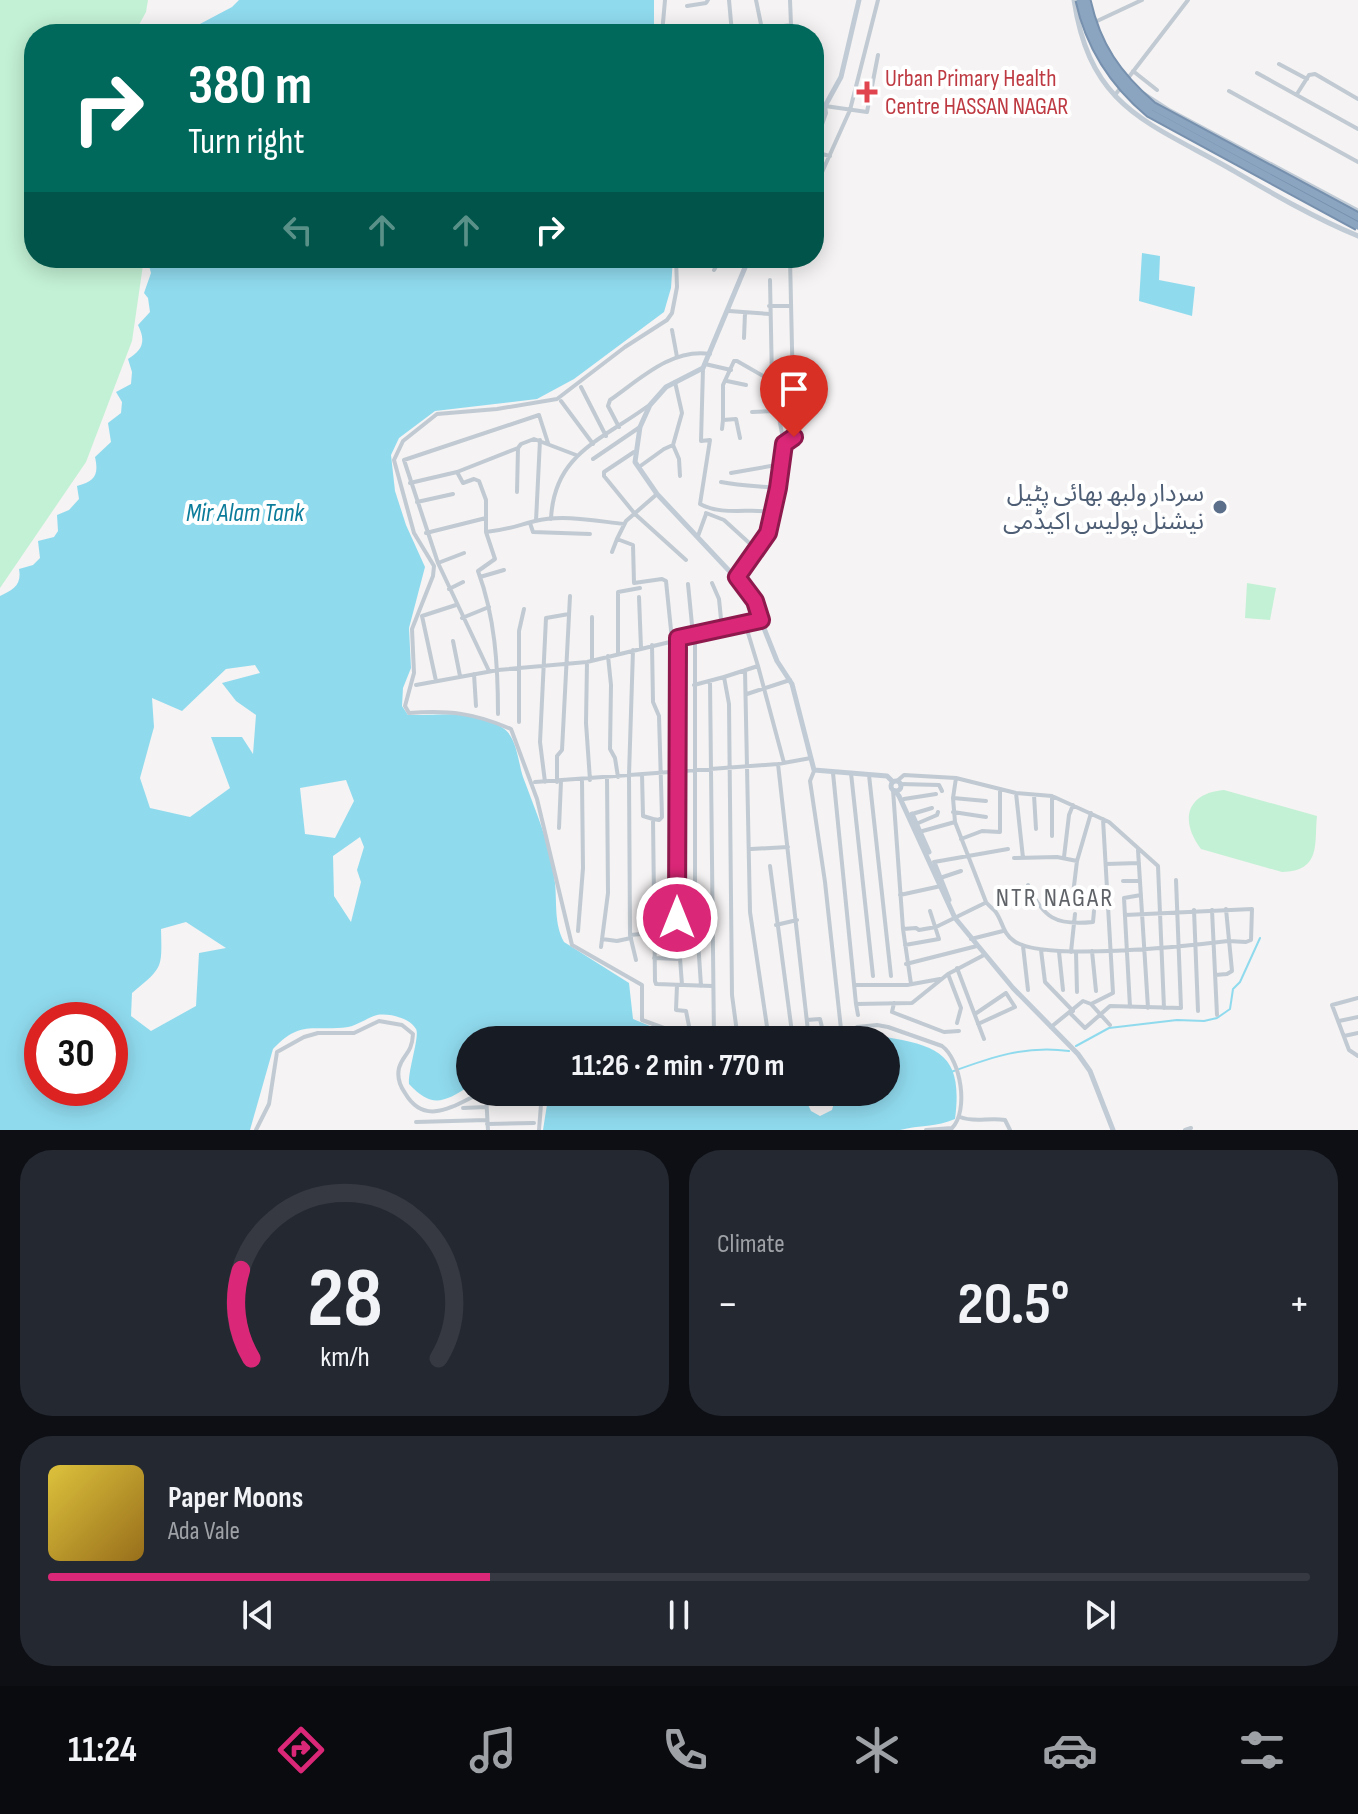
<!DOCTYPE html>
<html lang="en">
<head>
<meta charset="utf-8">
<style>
  :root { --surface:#171b24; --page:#242831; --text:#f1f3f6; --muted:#9ea1a6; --line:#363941; --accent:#db2777 }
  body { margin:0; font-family:"Sofia Sans Condensed","Noto Sans Arabic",sans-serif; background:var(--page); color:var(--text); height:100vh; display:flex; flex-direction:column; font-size:30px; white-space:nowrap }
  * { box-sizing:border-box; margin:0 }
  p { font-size:26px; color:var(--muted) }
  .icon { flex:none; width:44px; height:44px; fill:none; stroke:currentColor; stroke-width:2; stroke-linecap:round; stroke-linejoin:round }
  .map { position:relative; height:1130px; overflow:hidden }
  .details { display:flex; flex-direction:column; gap:20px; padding:20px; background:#0d0f14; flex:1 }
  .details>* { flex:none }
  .hud { position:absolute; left:24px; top:24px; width:800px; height:244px; border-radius:32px; box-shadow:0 4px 20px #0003; background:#00695c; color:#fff; overflow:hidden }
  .speed { position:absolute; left:24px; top:1002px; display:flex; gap:16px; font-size:40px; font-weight:700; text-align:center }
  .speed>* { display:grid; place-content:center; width:104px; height:104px; border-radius:50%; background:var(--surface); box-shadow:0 4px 20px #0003; line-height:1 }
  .speed .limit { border:12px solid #d22; background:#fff; color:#111 }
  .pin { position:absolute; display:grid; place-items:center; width:68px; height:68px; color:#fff; margin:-82px -34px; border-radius:50% 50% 50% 0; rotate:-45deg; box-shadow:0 0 8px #0007 }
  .pin .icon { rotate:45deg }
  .me { position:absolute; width:88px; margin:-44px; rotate:0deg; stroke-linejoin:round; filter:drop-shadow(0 0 6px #0008) }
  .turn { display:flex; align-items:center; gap:28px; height:168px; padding:0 32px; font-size:36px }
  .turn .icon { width:104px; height:104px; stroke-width:2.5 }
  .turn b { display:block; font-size:56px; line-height:68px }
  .lanes { display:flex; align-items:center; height:76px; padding:0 32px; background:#0003; justify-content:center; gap:40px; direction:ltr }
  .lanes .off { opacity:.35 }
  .big { font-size:60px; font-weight:700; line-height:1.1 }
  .details .tile { flex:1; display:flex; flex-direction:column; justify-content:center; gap:12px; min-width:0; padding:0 28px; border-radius:32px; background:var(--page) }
  .details .dial { align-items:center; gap:0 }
  .dial svg { height:208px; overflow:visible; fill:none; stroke:var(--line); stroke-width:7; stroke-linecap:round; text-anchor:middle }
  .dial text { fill:var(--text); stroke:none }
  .song { display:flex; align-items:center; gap:24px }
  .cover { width:96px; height:96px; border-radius:12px; background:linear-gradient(135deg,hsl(50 70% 55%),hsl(40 70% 35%)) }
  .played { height:8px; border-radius:4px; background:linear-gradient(90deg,var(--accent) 35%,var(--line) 35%) }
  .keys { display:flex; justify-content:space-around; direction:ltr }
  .heat { display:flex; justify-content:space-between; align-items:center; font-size:44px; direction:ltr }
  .details .tiles { flex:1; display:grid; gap:20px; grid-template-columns:1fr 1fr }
  .tile:last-child { grid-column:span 2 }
  .trip { position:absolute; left:456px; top:1026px; width:444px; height:80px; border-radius:40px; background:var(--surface); box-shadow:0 4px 20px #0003; font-weight:700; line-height:80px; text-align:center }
  .dock { display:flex; height:128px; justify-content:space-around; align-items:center; background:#090b0e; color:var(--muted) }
  .dock .icon { width:56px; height:56px }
  .dock .on { color:var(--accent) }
  .dock b { font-size:36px; color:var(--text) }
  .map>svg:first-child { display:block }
</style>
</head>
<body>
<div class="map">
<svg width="1358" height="1130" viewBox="0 0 1358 1130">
  <rect width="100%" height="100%" fill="#f5f3f3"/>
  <!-- green -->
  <path fill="#c3f1d5" d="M0,0H148L146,12L134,34H34V258H144L132,341L86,462L0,588Z
    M1247,583L1276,588L1270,620L1245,618Z
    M1224,790L1317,816C1314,843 1322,871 1282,872L1201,849C1179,820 1187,793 1224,790Z"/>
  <!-- water -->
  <path fill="#90daee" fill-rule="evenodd" d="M239,0H654V34H181L232,7Z
    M1142,253L1160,256L1159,280L1195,287L1192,316L1139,301Z
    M147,258H673L671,288L664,312L574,379L537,399L435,411L399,438L391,455L395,491L406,525L425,567L409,628L411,668L403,688L402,706L408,715C442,716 472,708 503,728C517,737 518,762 523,777C536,812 551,846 555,883C557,902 554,924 564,942L629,983L633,1019L684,1040H470V1086C444,1102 432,1109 409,1084C408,1070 420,1036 416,1029C410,1018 389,1013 377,1015C367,1018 358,1025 348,1027C314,1032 301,1019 273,1049L250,1130H0V596C13,590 22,585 19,569L33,565L40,558L38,541L54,537L58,531L57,515L69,510L79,499L77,486C95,481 99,475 95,457L111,442L108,423L121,413L122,402L116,392L131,384L132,372L128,359C143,350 146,341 138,325L150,312L148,298L144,293L151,273ZM255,665L260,673L222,683L236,701L256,715L253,754L242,737H211L230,788L190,817L150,808L140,778L154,727L152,698L182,711L226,669ZM346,780L354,801L335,838L305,834L300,788ZM360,837L364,847L357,870L361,882L351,922L334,896L333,856ZM186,922L226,948L199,953L196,1006L151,1031L131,1016L132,993C163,967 162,969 161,929ZM42,1020H110V1088H42Z
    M885,1037C942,1046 963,1057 955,1119C937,1127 919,1125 900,1130H543L549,1092H720L727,1098L735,1092H802L811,1111L820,1116L832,1110L837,1092H886V1040H868Z"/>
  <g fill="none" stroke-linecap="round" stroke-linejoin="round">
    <!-- stream -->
    <path stroke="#90daee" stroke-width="2" d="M1076,1046L1109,1028L1177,1020L1204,1021L1217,1018L1230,1009L1233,989L1240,982L1260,938
      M951,1072C992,1057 1026,1045 1069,1051"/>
    <!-- street -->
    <path stroke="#c1cad2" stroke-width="4" d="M729,0L732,33
      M756,0L763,34
      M687,6L706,3L708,0
      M1095,22L1142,0
      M662,34L665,0
      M725,34L791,25L790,0
      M1279,64L1307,79
      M1133,71L1157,90
      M1257,73L1358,129
      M1229,91L1358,162
      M1297,94L1309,75L1315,74L1358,99
      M1115,95L1188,0
      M814,147L826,113L825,106L867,112L878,55
      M814,152L830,156
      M814,190L850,110L878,0
      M676,258L677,287L672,313L667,320L625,347L557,399L497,409L437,414L403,441L394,460L414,533L434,566L433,576L412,629L414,673L405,706L409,713C449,710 474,713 511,729L537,799L572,945L642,985V1020L697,1040
      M714,270L721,258
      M770,280L772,381
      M769,306H791
      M729,311L770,314
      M672,330L677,357
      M744,338L745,313
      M705,364L731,370
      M703,368L701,441L710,440L700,504C722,516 749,508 772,512
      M727,381L746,385
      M581,387L606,436
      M561,401L593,444
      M752,412L777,411
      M723,420V385L734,361H737L772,381L784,444
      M619,427L608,406L610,400C639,380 671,348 710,354
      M722,429L723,420L736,419L740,438
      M673,445L679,459L680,476
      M634,452L604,472V476L635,514L686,560
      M593,459L640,427
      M639,467L664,449L673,445L682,413L675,382
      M457,472L463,483L474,479L479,481L486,500V532L495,559L478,571C495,617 498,665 498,714
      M731,473L782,464
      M721,482C741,486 758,486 778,488
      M410,483L457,472L518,448L521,444L534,439L576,455
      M517,492L518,448
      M657,494L626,521L617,539L633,545L634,583L662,579L666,581L672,640
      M417,502L453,494
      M706,513L724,520L758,551
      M551,519C554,454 600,441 648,406
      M536,521L540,440
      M530,523L533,532L590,534
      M486,532C507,530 516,526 535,521C563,514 596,521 624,524
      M426,533L486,518
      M698,536L706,514
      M612,552L617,539
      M438,563L464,553
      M480,577L504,570
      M737,577C748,564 759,551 766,536C778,512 781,472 784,444L794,437L790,258
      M712,583L719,599L722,629
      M688,584L693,635
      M449,589L463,582
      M639,597L641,648
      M592,617V659
      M462,618L489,607
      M695,634V895L701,986
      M678,640L677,918L682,985
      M453,641L460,676
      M652,645L653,702L659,716L662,817L659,820L653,819L655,981L656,984L712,986
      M633,650L629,775L630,935L636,960
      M618,653V592L640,588
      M608,656L611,685L610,749L615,758L618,777
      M587,662L586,723L590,780
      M758,666L784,763
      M745,670L750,912L769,1040
      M489,671L438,563L404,460L539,415L548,443
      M474,674L476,706
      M724,677L758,666L745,623
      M436,681L422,616L456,605
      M710,681L714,1040
      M416,685L498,670L587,662L761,620
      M694,685L724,677L729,704L732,995L738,1040
      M747,694L790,680
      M519,722V631L524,609
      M778,764L809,1040
      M814,771L810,781L825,882L841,1029
      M833,773L856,1004
      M851,773L873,976
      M642,774L643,816L653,819
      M869,775L891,976
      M956,778L953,798L955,822L986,902C988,905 992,908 995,911C1003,921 1002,933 1014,941C1044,962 1188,946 1228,941L1246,942L1251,940L1252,909L1125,915
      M897,781L904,775L956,778L1016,793L1052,796L1109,822L1158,866L1164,1008
      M535,782L778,764L811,758
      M545,782L540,742L546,618L569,614
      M557,782V756L562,750L570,596
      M900,784L939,785L942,791
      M893,790L903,929L911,984
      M1016,793L1023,858
      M1034,795L1036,829
      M1052,796V836
      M953,798L986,801
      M904,799L936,794
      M953,812L986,817
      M912,814L932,808
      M916,824L937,815L938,812
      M559,828L561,781
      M919,832L955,822
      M961,839L982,831L1000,832V791
      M751,849L788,847
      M1138,850L1148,1008
      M1064,857L1069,815L1073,805
      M1014,858L1057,857L1077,861L1091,813
      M934,862L1008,849
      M1106,864L1139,863
      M770,866L793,1040
      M940,878L961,871
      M1123,881H1140
      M1028,885C1043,918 1056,926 1093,922L1094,911
      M1073,894L1077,861
      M900,895L941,886
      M1194,910L1198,1011
      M1212,910L1217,1015
      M776,925L797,920
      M903,929L916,928L919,930L936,927L985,903
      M578,931L583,868L582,781
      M630,935L653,933
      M602,939L617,941L631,938
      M971,939L1003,931
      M905,945L939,939L930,911
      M1023,946L1028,990
      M601,947L608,893L607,778
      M1041,950L1045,982L1073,1011
      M1092,951L1096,991
      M1059,952L1063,990
      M1071,952L1075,914
      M1076,952L1077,992
      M654,958L680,959
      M906,964L977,946
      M957,968L984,1039
      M948,974L961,1008L957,1023
      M1215,975L1227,974L1232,971L1226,909
      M677,985L676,1010L686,1011L690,1031L701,1035L714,1034
      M855,985H907L940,979
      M1358,998L1332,1005L1349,1050L1358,1056
      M894,1003L892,1012L944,1032L959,1031
      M1091,1004L1110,1025
      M1130,1007L1124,898L1141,895
      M975,1014L1006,993
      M1071,1014L1085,1028L1110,1006L1181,1008L1176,880
      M858,1015L856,1004L912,1003L948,974L984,955
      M807,1020L820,1019L825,1040
      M1339,1021L1358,1017
      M978,1024L1015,1007L1006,993
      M1051,1027L1083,1001L1091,1004L1113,993L1103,819
      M1344,1036L1358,1033
      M846,1040L857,1027L877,1025L888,1027L942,1046C961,1060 969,1111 952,1128L926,1130
      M486,1095L488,1130
      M486,1099H536
      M463,1108L486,1107
      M960,1117C974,1123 990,1117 1005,1120L1010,1130
      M416,1122L487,1120
      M487,1124L534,1123
      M256,1130L269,1104L277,1052L304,1037L318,1033H354L379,1021L402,1025L413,1034C412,1054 403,1054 399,1068C397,1077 400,1086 405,1093C426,1129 457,1103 483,1092
      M539,1130L542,1092
      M1185,1130L1191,1128"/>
    <!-- secondary -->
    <path stroke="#c1cbd6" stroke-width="5" d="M1074,0C1090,106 1145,121 1227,167C1270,192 1312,217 1358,236
      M1142,93L1170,111L1358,211
      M814,106H825L841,77L859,0
      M749,258L703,368L666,387L650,405L640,427L635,462L657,494L750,593L777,661L792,684L814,770L887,776L893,782
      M891 786a5 5 0 1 1 10 0a5 5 0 1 1-10 0Z
      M895,791L899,796L955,918L1013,988L1078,1054L1090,1071L1113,1130
      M912,814L929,852
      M935,865L949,900"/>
    <!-- highway-bridge casing -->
    <g stroke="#7690ad" stroke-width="11" stroke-linecap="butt">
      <path id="highway-bridge" d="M1080,0C1090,46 1114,83 1150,113L1358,226
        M1086,0C1096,46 1117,76 1152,106L1358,217"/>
    </g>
    <!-- highway-bridge -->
    <use href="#highway-bridge" stroke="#8ba5c1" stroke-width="7"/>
  </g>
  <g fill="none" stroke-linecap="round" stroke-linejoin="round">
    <!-- route casing -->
    <g stroke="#8e194d" stroke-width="20">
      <path id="route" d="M677,918L678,638L761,620L755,601L737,577L768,533L778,488L784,444L794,437"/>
    </g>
    <!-- route -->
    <use href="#route" stroke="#db2777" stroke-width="14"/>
  </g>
  <!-- markers -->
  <path fill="#e0444e" stroke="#fff" stroke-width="3" d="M863 80h8v8h8v8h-8v8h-8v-8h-8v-8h8z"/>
  <circle fill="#5c6f8a" stroke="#fff" stroke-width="3" cx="1220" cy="507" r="8"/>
  <g text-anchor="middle" stroke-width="8" stroke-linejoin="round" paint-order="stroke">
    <!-- health labels -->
    <g font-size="24" fill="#be3a42" stroke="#fff" text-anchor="start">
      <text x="885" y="86">Urban Primary Health<tspan x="885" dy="28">Centre HASSAN NAGAR</tspan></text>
    </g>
    <!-- service labels -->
    <g font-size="24" fill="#4e5e75" stroke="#fff" text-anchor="end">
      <text x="1204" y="501">سردار ولبھ بھائی پٹیل<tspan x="1204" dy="28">نیشنل پولیس اکیڈمی</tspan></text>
    </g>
    <!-- water labels -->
    <g font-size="26" font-style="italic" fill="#0c7c9b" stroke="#fff">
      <text x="245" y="521">Mir Alam Tank</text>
    </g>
    <!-- neighbourhood labels -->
    <g font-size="26" letter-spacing="2" fill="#5f6368" stroke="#fff">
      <text x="1055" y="906">NTR NAGAR</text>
    </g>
  </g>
</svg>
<div class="speed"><div class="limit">30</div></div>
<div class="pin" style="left:794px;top:437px;background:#d93025"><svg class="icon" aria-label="arrive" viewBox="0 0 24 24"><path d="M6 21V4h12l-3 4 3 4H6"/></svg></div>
<svg class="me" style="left:677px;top:918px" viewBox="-20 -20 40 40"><circle r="17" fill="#db2777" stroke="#fff" stroke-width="3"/><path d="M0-11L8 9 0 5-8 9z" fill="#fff"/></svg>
<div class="trip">11:26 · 2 min · 770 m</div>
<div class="hud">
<div class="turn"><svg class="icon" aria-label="right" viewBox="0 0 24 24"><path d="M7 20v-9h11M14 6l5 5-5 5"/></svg><div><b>380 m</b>Turn right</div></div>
<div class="lanes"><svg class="icon off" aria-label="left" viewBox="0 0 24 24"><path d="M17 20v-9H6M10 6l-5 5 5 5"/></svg><svg class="icon off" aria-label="ahead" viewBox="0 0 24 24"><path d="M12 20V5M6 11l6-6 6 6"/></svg><svg class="icon off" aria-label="ahead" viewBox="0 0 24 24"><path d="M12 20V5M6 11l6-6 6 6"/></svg><svg class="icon" aria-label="right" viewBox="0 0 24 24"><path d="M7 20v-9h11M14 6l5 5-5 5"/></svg></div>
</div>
</div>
<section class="details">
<div class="tiles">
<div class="tile dial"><svg viewBox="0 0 100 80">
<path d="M14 69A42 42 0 1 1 86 69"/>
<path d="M14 69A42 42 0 0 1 10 35" stroke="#db2777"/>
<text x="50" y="56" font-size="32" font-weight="700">28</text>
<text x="50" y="72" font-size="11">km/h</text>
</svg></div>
<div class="tile"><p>Climate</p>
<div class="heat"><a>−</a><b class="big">20.5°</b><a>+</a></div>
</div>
<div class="tile">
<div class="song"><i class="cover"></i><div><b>Paper Moons</b><p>Ada Vale</p></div></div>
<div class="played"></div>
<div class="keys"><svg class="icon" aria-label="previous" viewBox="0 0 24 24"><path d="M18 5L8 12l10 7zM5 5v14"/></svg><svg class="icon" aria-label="pause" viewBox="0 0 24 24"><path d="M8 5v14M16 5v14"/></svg><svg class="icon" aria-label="next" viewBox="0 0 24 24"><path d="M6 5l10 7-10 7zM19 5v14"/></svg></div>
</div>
</div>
</section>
<nav class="dock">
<b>11:24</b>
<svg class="icon on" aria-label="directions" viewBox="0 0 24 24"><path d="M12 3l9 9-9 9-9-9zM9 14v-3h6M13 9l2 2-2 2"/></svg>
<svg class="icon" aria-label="music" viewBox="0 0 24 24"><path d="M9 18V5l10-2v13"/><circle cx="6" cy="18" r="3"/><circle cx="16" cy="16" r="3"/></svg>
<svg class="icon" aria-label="phone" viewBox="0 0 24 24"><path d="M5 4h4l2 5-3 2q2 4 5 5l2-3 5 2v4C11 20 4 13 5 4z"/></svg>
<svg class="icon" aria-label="climate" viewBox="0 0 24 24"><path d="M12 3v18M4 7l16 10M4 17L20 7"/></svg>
<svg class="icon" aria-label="car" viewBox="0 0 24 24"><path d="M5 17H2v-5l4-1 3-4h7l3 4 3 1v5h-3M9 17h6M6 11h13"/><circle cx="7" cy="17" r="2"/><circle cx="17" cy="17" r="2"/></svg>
<svg class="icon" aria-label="filters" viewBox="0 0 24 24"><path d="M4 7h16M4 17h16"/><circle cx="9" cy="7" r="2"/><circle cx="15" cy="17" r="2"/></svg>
</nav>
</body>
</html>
